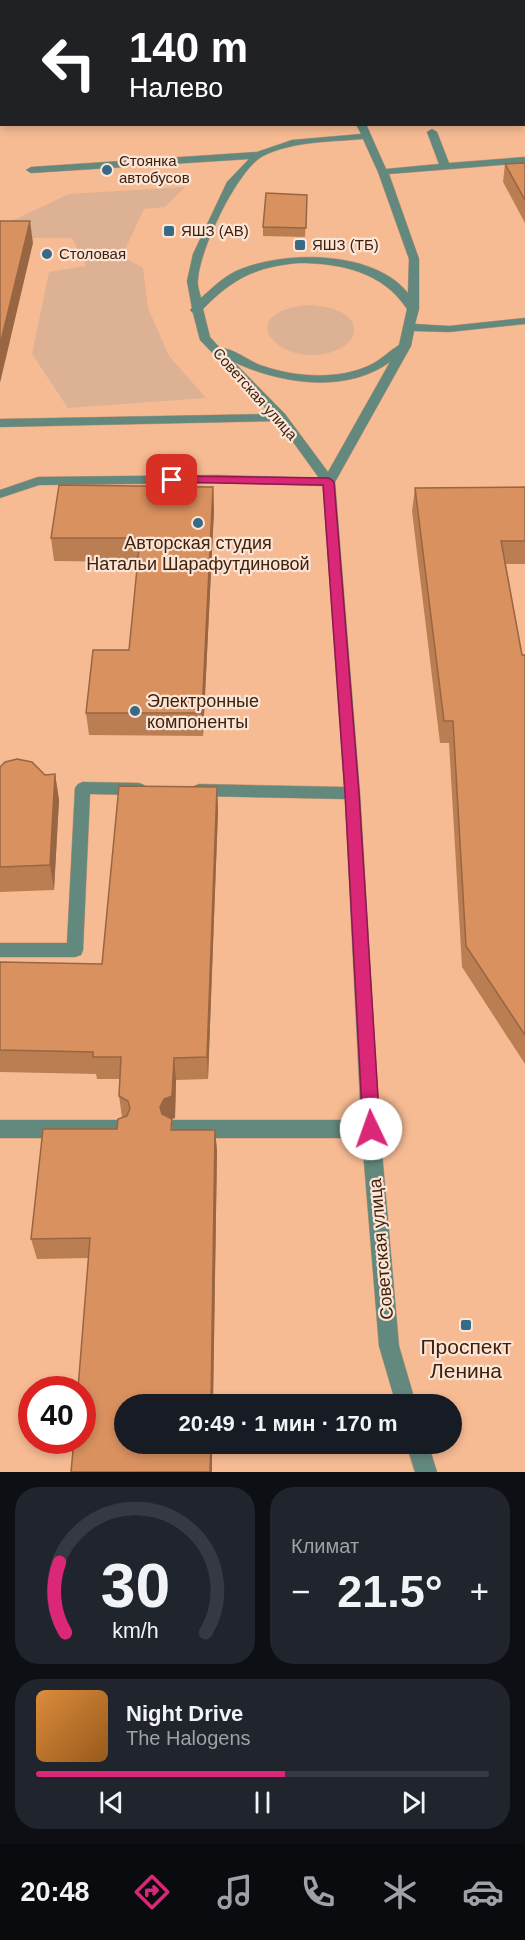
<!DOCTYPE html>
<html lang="ru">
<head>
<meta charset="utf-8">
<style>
  :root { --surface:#171b24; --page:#20242c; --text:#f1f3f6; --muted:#9ea1a6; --line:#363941; --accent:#db2777 }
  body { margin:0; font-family:Arial,sans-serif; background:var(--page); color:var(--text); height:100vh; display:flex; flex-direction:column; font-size:22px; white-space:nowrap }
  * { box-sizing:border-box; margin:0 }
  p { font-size:20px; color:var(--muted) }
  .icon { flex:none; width:33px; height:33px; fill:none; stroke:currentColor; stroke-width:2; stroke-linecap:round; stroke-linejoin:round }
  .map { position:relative; height:1472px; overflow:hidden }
  .sheet { display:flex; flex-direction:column; gap:15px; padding:15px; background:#0d0f14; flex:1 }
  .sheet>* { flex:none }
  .hud { position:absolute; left:0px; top:0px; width:525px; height:126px; box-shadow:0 3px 9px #0003; background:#202124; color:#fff; overflow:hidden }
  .speed { position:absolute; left:18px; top:1376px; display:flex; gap:12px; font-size:30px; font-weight:700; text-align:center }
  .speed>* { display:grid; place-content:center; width:78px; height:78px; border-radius:50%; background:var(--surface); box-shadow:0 3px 9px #0003; line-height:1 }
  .speed .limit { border:9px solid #d22; background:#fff; color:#111 }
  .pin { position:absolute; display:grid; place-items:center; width:51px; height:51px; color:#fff; margin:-26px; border-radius:12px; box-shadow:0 3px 9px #0006 }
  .me { position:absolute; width:66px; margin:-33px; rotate:357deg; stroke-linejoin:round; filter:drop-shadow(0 0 4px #0008) }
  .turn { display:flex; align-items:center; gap:21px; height:126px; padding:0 30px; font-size:27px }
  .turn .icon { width:78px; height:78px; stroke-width:2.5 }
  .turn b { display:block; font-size:42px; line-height:51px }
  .big { font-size:45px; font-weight:700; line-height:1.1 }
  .sheet .tile { flex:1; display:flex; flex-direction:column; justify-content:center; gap:9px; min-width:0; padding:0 21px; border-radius:24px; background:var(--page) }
  .sheet .dial { align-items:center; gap:0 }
  .dial svg { height:156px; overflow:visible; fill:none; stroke:var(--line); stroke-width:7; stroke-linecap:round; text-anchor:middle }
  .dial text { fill:var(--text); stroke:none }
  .song { display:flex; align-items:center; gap:18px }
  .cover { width:72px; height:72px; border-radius:9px; background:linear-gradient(135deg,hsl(30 70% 55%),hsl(30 70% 35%)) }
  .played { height:6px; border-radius:3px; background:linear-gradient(90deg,var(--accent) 55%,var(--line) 55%) }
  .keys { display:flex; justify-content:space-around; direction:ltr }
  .heat { display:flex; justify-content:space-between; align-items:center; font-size:33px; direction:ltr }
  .sheet .tiles { flex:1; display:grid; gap:15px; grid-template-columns:1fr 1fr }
  .tile:last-child { grid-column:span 2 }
  .trip { position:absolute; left:114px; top:1394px; width:348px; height:60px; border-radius:30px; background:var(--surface); box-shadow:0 3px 9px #0003; font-weight:700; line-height:60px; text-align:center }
  .tab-bar { display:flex; height:96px; justify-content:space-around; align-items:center; background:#090b0e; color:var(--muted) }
  .tab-bar .icon { width:42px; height:42px }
  .tab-bar .active { color:var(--accent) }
  .tab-bar b { font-size:27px; color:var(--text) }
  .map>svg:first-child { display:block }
</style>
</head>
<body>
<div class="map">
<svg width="525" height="1472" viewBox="0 0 525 1472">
  <rect width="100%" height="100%" fill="#f7bb93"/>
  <!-- green -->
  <path fill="#ddb194" d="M185,187L165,207L144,209L122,256L143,268L148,308L169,356L206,398L68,408L32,354L49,272L86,266L72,238H0L7,223L69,194Z
    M309,305C324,306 354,310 354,330C354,338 348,344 341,348C287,376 224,313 309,305Z"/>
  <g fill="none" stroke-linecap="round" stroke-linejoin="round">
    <!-- minor casing -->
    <g stroke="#ce9975" stroke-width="1">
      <path id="minor" d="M224,0H253L255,2H222Z
        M364,0H384L362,2Z
        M0,18H2V24H0Z
        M356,124H366L386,169L439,164L427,132L432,129L437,132L449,163L525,157V163L389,174L419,259V309L415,324L449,326L525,318V324L449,332L414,331L411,346L335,482L360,793L380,1129L399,1346L416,1404H396L379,1346L362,1138H174L167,1135L165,1129L167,1123L174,1120H361L345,799L199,796L194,794L191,790L194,786L199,784L344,787L323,486L217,483L39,485L0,498V490L38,477L217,475L319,478L278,421L0,427V419L271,414L200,340L193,313L190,310L192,308L187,281L193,254L227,182L249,159L31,173L26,170L31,167L257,152L292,140L361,134ZM363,139L378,172L409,259L408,293C373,249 280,250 234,272C221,279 211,289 201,298C200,293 197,286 198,280C199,251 237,170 263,156C294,141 330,142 363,139ZM298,263C341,263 383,272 407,309L399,345C389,351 380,361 368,366C337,380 295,377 263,366C250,362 234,348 220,348L210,337L203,309C233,278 256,267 298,263ZM234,362C280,384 346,394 390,362L328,472L285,414Z
        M83,782L139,783L144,785L147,789L144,793L139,795L90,794L83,950L81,955L75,957H0V943H67L75,788L78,784Z
        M0,1120H122L129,1123L131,1129L129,1135L122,1138H0Z
        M406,1443H428L437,1472H415Z"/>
    </g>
    <!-- major casing -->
    <g stroke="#ce9975" stroke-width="1">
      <path id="major" d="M525,67V73L524,74V68Z
        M0,112H2V118H0Z"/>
    </g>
    <!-- minor -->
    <use href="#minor" fill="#63887e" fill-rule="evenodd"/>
    <!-- major -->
    <use href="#major" fill="#094f41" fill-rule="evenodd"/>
  </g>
  <!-- wall -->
  <path fill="#bb7d52" d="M525,163V223L503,182L505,164Z
    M307,195L305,237L263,236V227Z
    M213,487L214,510L203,736L89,735L86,713L129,650L138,562L54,561L51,538Z
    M525,487V564H506L522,655H525V1064L462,967L449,743H440L412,511L415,488Z
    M0,767L45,775L55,774L59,800L54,890L0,892Z
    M217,787L218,811L208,1079L176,1080L175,1118L171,1119L173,1130H215L217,1151L213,1404H124V1443H212V1472H71L89,1258L37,1259L31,1239L117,1129L122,1117L119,1096L120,1079H97L96,1074L0,1072V962L102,964Z"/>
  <!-- shaded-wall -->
  <path fill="#986642" d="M30,221L33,243L0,383V345Z
    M213,487L214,510L203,736L202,713Z
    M55,774L59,800L54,890L50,865Z
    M217,787L218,811L208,1079L207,1057Z
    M174,1058L176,1080L175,1118L166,1121L163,1128L160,1107Z
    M215,1130L217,1151L213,1404H211Z
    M211,1443H212V1472H210Z"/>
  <!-- building -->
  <path fill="#d9915f" stroke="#986642" stroke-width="1.5" d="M525,163V200L505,164Z
    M266,193L307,195L306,228L263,227Z
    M0,221H30L0,345Z
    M59,485L213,487L202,713H86L93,650H129L140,538H51Z
    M525,487V541H501L522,655H525V1035L466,946L453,721H444L415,488Z
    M17,759L32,762L45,775L55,774L50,865L0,867V767L5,762Z
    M119,786L217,787L207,1057L174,1058L172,1096L164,1099L160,1107L162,1114L172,1119L171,1130H215L211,1404H124V1443H211L210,1472H71L74,1440H82V1389H78L90,1238L31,1239L43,1129H117L118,1119L127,1116L130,1108L128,1101L119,1096L121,1057H93V1052L0,1050V962L102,964Z"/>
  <!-- route -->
  <path fill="#db2777" stroke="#8e194d" stroke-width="1.5" d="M172,476L329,478L334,482L359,793L380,1129L377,1134L371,1137L365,1134L363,1129L345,793L323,485L168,482V477Z"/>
  <!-- markers -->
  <g fill="#376a87" stroke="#fce5d6" stroke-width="2">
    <circle cx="107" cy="170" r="6"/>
    <rect x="163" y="225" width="12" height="12" rx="3"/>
    <rect x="294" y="239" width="12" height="12" rx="3"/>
    <circle cx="47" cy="254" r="6"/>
    <circle cx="198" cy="523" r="6"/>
    <circle cx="135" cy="711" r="6"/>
    <rect x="460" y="1319" width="12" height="12" rx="3"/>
  </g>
  <g text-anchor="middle" stroke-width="4.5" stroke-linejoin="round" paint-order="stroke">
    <!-- far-poi labels -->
    <g font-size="15" fill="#3e220c" stroke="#fce5d6" text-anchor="start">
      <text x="119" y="166">Стоянка<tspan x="119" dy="17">автобусов</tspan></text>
      <text x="181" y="236">ЯШЗ (АВ)</text>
      <text x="312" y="250">ЯШЗ (ТБ)</text>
      <text x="59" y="259">Столовая</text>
    </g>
    <!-- far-street labels -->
    <g font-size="15" fill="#3e220c" stroke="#fce5d6">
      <text transform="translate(255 394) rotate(48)" y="5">Советская улица</text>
    </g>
    <!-- poi labels -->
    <g font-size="18" fill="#3e220c" stroke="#fce5d6">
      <text x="198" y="549">Авторская студия<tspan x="198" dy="21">Натальи Шарафутдиновой</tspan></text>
      <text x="147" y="707" text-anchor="start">Электронные<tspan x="147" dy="21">компоненты</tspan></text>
    </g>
    <!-- street labels -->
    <g font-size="18" fill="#3e220c" stroke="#fce5d6">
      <text transform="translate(381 1249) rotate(-95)" y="6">Советская улица</text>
    </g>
    <!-- near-poi labels -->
    <g font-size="21" fill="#3e220c" stroke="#fce5d6">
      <text x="466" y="1354">Проспект<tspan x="466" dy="24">Ленина</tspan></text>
    </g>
  </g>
</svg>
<div class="speed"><div class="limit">40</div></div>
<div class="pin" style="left:172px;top:480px;background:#d93025"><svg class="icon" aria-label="arrive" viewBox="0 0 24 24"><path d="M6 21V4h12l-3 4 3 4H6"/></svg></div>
<svg class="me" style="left:371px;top:1129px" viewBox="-20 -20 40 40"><circle r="19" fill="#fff"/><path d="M0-13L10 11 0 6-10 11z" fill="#db2777"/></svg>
<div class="trip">20:49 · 1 мин · 170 m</div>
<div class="hud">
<div class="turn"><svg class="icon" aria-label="left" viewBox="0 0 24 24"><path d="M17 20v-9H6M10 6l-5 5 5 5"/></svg><div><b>140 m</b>Налево</div></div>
</div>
</div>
<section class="sheet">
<div class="tiles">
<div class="tile dial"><svg viewBox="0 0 100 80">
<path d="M14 69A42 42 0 1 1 86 69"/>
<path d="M14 69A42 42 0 0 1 11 33" stroke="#db2777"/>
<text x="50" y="56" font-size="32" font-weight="700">30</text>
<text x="50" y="72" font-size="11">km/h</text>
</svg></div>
<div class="tile"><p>Климат</p>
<div class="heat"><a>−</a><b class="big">21.5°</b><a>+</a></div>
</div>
<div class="tile">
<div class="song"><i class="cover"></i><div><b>Night Drive</b><p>The Halogens</p></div></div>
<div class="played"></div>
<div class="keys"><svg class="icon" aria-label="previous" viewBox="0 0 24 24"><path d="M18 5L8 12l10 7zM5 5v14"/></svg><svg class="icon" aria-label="pause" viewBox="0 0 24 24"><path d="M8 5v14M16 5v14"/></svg><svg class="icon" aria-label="next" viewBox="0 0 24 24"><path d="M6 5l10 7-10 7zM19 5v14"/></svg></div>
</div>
</div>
</section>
<nav class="tab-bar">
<b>20:48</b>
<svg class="icon active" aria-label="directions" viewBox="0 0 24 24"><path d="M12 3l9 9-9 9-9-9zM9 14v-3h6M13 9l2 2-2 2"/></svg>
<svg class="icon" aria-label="music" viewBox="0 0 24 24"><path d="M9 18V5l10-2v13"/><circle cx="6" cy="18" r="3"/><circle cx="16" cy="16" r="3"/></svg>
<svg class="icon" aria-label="phone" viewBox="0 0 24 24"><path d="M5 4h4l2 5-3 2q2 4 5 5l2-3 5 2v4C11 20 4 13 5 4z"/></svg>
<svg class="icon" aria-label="climate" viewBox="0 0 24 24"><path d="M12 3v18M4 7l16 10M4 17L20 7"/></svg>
<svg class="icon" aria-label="car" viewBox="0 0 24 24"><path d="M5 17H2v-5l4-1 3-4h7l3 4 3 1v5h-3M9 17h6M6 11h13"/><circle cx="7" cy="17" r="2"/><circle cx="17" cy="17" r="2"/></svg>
</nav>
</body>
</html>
